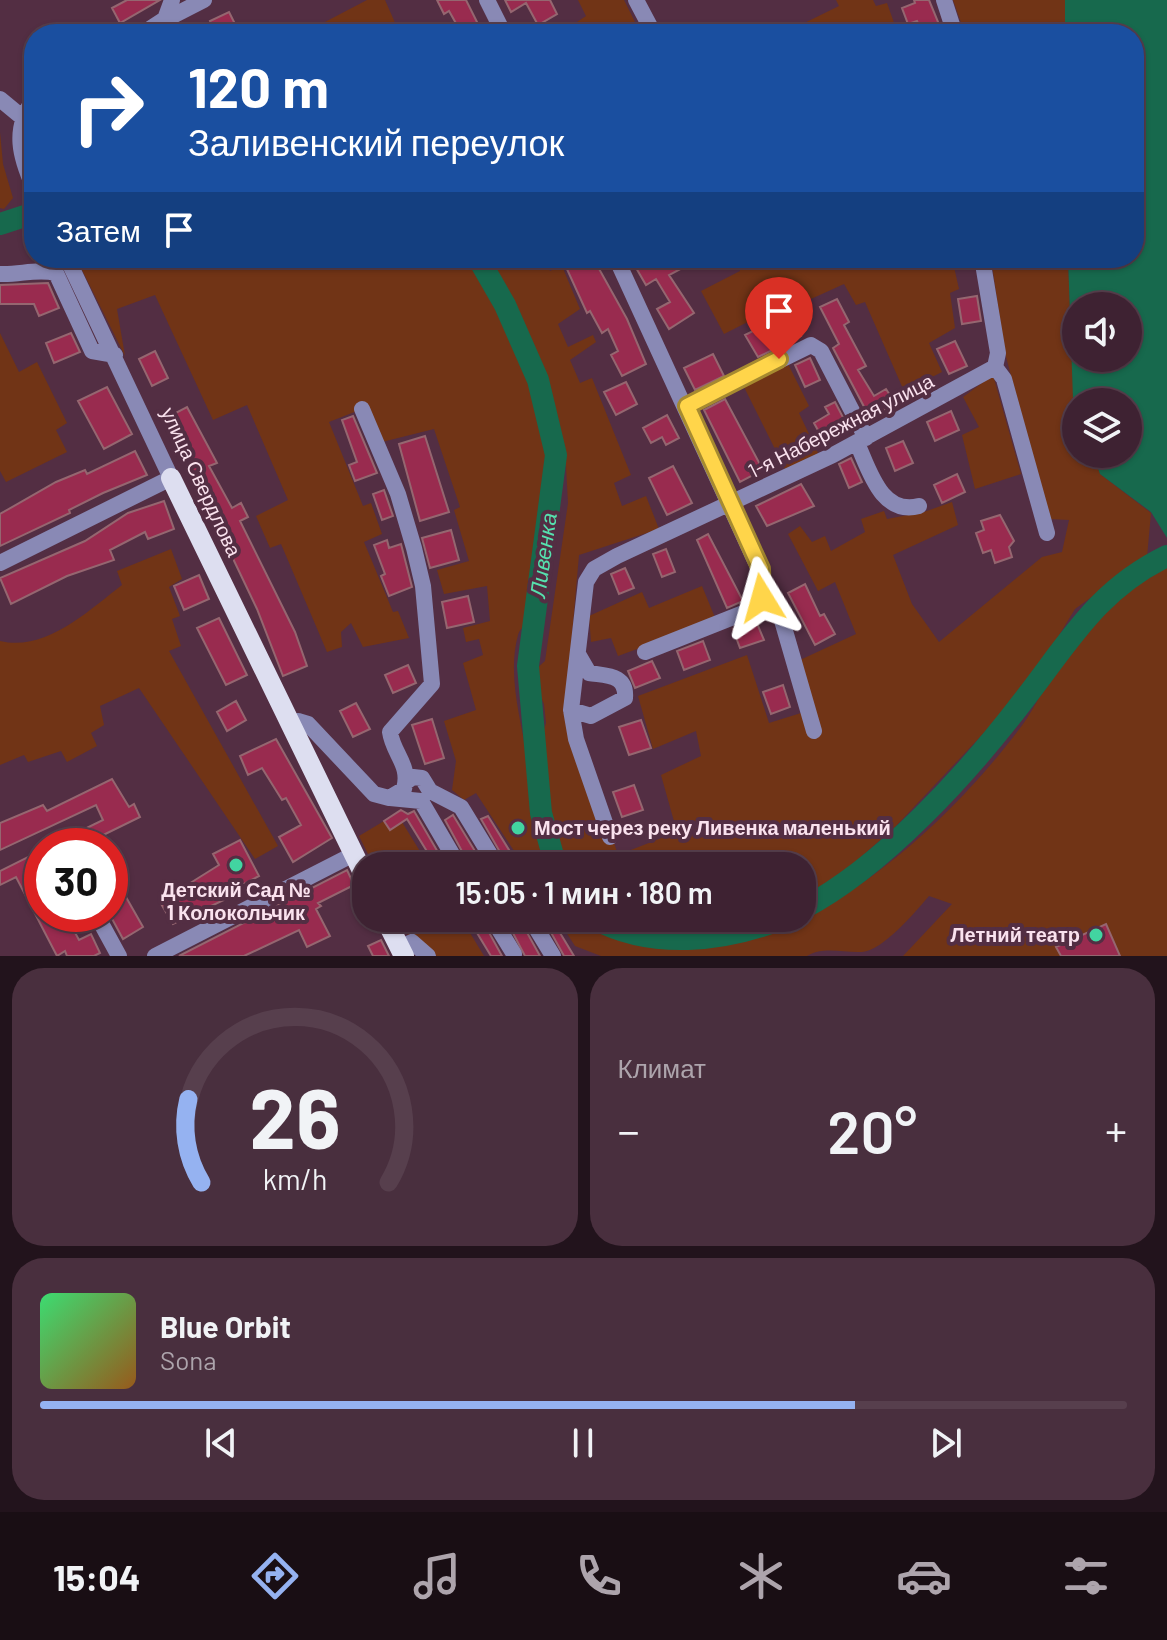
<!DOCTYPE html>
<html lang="ru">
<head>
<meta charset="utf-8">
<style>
  :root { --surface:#3e2232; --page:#492f3e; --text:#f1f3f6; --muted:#ada4ac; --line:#573f4d; --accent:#95b2f1 }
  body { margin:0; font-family:Barlow,sans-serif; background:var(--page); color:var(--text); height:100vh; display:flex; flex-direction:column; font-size:30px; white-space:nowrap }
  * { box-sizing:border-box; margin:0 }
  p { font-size:26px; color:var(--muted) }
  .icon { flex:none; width:44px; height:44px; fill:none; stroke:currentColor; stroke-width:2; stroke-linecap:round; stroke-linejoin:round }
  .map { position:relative; height:956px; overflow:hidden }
  .side { display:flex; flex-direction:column; gap:12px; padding:12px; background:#22131c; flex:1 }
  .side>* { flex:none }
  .banner { position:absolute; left:24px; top:24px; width:1120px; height:244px; border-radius:32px; box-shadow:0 2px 6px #0004,0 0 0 2px var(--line); background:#1a4fa0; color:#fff; overflow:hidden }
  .tools { position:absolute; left:1062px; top:292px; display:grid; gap:16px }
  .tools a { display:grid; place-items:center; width:80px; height:80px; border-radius:50%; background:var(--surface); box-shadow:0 2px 6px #0004,0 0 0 2px var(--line); font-size:40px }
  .speed { position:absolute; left:24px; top:828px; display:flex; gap:16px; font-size:40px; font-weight:700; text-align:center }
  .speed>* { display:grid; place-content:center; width:104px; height:104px; border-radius:50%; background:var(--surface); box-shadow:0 2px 6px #0004,0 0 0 2px var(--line); line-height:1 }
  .speed .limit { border:12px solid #d22; background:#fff; color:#111 }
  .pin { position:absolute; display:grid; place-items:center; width:68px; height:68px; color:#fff; margin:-82px -34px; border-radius:50% 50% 50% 0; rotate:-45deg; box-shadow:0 0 8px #0007 }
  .pin .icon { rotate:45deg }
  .me { position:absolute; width:88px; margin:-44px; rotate:352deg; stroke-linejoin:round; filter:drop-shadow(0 0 6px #0008) }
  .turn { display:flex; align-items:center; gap:28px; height:168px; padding:0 32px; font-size:36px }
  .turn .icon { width:104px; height:104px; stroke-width:2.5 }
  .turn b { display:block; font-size:56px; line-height:68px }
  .then { display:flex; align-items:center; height:76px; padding:0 32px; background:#0003; gap:16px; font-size:30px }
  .big { font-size:60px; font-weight:600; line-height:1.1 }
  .side .widget { flex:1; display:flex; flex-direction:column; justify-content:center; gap:12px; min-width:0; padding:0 28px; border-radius:32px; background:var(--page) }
  .side .dial { align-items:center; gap:0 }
  .dial svg { height:208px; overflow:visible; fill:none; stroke:var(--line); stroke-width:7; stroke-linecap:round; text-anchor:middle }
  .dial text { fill:var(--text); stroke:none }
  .song { display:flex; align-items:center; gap:24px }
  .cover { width:96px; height:96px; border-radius:12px; background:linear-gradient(135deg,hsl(140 70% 55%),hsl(30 70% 35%)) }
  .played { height:8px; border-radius:4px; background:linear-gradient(90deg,var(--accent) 75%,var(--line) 75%) }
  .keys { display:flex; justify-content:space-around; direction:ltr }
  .heat { display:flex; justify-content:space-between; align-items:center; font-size:44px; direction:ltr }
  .side .tiles { flex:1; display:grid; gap:12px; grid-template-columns:1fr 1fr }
  .widget:last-child { grid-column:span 2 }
  .trip { position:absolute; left:352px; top:852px; width:464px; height:80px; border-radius:32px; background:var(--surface); box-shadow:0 2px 6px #0004,0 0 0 2px var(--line); font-weight:600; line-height:80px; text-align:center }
  .dock { display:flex; height:128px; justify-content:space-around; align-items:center; background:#190e14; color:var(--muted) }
  .dock .icon { width:56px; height:56px }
  .dock .selected { color:var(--accent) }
  .dock b { font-size:36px; color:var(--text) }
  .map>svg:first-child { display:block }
</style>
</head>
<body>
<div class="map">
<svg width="1167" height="956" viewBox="0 0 1167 956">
  <rect width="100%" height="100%" fill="#532e43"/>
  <!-- green -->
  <path fill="#713416" d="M367,0H385L400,34H302Z
    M578,0H624L641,34H575L571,26L586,16Z
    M836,0H873L876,6L887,3L898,34H782L839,6Z
    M953,0H1065V34H965Z
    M0,132L3,164L13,198L4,209L0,208Z
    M76,258H467C504,318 539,385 548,456C553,502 536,575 529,621C525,625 519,630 518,635C507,675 521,719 527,758C533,795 535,831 549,866H524L476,793L464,800L452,790L456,761L444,721L476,710L463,663L483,655L479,639L466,642L463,628L490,621L487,586L444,594L437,570L469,561L454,510L460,507L434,429L382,442L362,409L329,422L363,506L371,503L382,534L364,542L393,612L398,611L409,638L363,647L351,623L341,632L342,647L327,652L281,544L270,548L256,516L288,500L247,405L213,420L155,295L117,309L125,356Z
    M485,258H543L550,271L562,266L580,309L558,324L568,347L593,335L596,342L570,360L580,383L592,378L631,475L614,483L622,506L646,496L659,529L579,555L568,680L571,710L618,855L677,832L661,775L701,756L696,731L653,749L638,696L747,655L769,723L801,713L800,660L856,634L835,582L818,591L788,534L800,526L812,542L825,536L831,551L865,532L861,519L884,511L887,519L924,512L952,502L958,525L893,555L912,604L939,642L1042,557L1062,552L1069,520L1049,519L1005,353L991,258H1068L1076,454H1093L1100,474L1151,513L1147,557L1075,609L1042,663L997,719L896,826L844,872L802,899V866H564L555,839L540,742L546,723L544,704L534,682L535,670L545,661L568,503L565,448L550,391L511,303Z
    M737,258H952L959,289L950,293L955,328L929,343L942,372L904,391L865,302L856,305L844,284L811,299L807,292L724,334L701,291L740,271Z
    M0,333L19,372L37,362L67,423L56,430L67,452L6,482L0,471Z
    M786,360L809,406L799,413L818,453L786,471L742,383Z
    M993,375L1021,474L975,489L962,435L979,427L963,397Z
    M171,549L182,579L169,587L180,616L172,619L181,646L169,651L278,846L255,859L139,688L100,706L104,725L91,733L97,746L67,762L61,751L28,762L24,755L0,765V641C46,652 88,611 122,585L117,571Z
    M1167,565V956H903L952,904L929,896C915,912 884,950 862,952C843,953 824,946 807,956H601L575,946L557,918H583C607,942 647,944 679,946C811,954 949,824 1023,724C1035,708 1043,688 1054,671C1075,637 1129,577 1167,565Z
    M702,586L716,620L618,656L611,638L591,642L589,616L642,592L649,608Z
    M384,821L390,830L402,822L429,866H374L359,836Z
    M398,918H461L484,956H430L405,932Z
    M607,918H769C720,939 657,935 607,918Z"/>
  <!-- water -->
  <path fill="#17694d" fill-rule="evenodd" d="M1065,0H1167V538L1151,512L1100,474L1093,454H1128V402H1076V406L1073,399L1068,258H1134V34H1065ZM1076,306H1128V358H1076Z"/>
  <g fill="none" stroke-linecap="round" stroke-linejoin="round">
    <!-- river -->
    <path stroke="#17694d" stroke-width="22" d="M0,224L34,213
      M478,258L505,305L538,380L556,455L528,666L541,813L556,866
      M802,909C883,867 968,773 1023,701C1069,642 1097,590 1167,556
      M593,918C652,950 724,942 784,918"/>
  </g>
  <!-- building -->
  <path fill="#992b4f" stroke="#956670" stroke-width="2" d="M127,0H160L120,23L112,8Z
    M437,0H466L483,34H462L449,11L444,14Z
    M505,0H550L557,14L538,25L526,3L511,12Z
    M914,0H929L943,34H923L917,21L908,24L902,8L915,3Z
    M229,12L240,34H216L210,21Z
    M567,258H593L627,319L646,364L622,376L611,355L618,351L608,329L602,333L590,311L587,313L566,267L570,265Z
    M648,258H681L686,266L669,275L694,313L669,329L657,309L670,302L656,279L646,285L635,266Z
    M48,283L59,308L39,316L34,304H0V285Z
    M977,296L981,321L962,324L958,299Z
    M837,299L849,322L844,325L866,366L858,370L874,396L886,389L895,403L870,418L833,348L839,344L820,307Z
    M789,313L801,336L758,357L745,335Z
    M71,333L80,352L54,363L46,343Z
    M955,341L967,366L949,374L937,349Z
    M155,351L168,378L152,386L139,359Z
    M713,354L724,376L695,390L684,368Z
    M810,358L820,380L805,387L795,365Z
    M626,382L637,404L616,415L604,392Z
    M107,387L132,434L104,449L78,401Z
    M725,399L763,470L740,482L704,410Z
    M835,402L848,427L824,441L814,423L829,414L825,407Z
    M187,407L217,463L209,466L232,508L241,503L248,517L240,521L295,632L307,666L283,676L257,609L166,418Z
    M951,411L959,430L935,441L927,422Z
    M667,415L679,438L666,445L662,437L651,443L643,428Z
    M353,416L377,473L355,481L349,465L357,462L342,420Z
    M425,436L449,512L420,521L399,444Z
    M903,441L913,463L895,471L886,448Z
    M135,451L147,475L103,493L69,510L70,513L0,546V514L56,482L85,470L87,474Z
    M851,458L862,482L849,488L839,464Z
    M673,466L692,503L667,515L649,478Z
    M957,474L965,492L942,503L934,485Z
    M801,484L814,506L767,526L756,506Z
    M384,490L393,516L382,520L373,494Z
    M164,501L174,529L148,539L145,532L110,550L114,560L67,576L11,604L0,578L85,541L128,513Z
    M1000,515L1014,541L1009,547L1012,557L995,563L991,550L983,553L976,533L984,530L981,521Z
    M451,530L459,560L430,568L422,538Z
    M708,534L743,601L727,608L697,540Z
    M387,540L389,548L401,544L412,587L389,596L381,576L385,574L374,545Z
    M666,549L675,572L662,577L653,554Z
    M625,568L634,588L619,594L611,574Z
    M199,575L209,599L184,610L174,586Z
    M805,584L820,616L824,614L835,634L815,645L788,593Z
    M468,596L474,622L447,628L442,602Z
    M219,618L247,675L226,685L197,628Z
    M756,621L764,640L740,648L733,629Z
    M703,641L710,660L684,670L677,651Z
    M652,661L660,678L635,688L628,671Z
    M408,665L416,683L393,693L385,675Z
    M783,685L790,707L771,714L763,692Z
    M236,701L246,720L227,731L217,712Z
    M356,703L370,729L353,737L340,711Z
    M432,719L444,758L425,764L412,725Z
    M641,720L651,748L629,755L619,727Z
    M276,739L332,838L293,862L279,837L301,825L286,798L282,800L262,768L248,775L240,756Z
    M112,779L129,807L134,804L140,817L93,840L97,846H50L103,820L96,805L0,850V823L43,805L47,811Z
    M634,785L643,810L622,817L613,792Z
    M401,810L408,814L414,811L446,866H436L407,819L390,830L384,821Z
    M453,815L484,866H470L445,820Z
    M488,816L519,866H508L481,819Z
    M240,840L259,876L224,894L226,899L173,924L160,902L219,865L213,854Z
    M42,850V914H65L79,940L91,934L100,953L94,956H67L65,951L57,956L16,877L0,885V871Z
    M110,869L143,927L123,939L110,915Z
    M347,870L354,885L318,903L321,906L316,909L330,936L307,947L299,930L244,956H179Z
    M468,918H481L502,956H491Z
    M505,918H519L540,956H525Z
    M543,918H551L574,956H564Z
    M1106,924L1120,956H1061L1056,947Z
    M381,940L389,956H373L368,946Z"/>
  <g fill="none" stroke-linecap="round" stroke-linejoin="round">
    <!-- minor -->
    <path stroke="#8989b5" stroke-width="16" d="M487,0L504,34
      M636,0L654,34
      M944,0L955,34
      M163,21L204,0
      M142,34L165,19L172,0
      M0,99L23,118
      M34,99C12,129 20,157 34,188
      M616,258L781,617L814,731
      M0,274C20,275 37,268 56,273L92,351L115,355
      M995,367L1004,379L1047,533
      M687,406L811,345L821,351L866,438
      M857,443C869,469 881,516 919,506
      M0,563L171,478L67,258
      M645,652L756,608L762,598V579
      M571,710L591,716L625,698C627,674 606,676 589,673L578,654
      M292,726L298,721L308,724L374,794L389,798L404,789C411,765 393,754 390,732L432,684L423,586L414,548L398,494L362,409
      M406,782L413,777L422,778L430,791L461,807L497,866
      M390,798L421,801L459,866
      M610,837L576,739L571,710L586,582L594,569L617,556L833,455L995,367L998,353L982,258
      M96,914L119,956
      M492,918L514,954
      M530,918L553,956
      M400,948L412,942L428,956
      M155,956L354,854"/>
    <!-- major -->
    <path stroke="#dddef0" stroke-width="20" d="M171,478L366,879
      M385,918L404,956"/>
  </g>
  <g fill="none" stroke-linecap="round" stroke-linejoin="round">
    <!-- route casing -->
    <g stroke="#a68a30" stroke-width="20">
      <path id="route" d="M762,598L761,569L687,406L779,359"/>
    </g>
    <!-- route -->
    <use href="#route" stroke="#ffd54a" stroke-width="14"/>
  </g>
  <!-- markers -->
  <g fill="#42d4a1" stroke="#532e43" stroke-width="3">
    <circle cx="518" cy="828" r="8"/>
    <circle cx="236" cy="865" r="8"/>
    <circle cx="1096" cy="935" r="8"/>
  </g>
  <g text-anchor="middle" stroke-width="8" stroke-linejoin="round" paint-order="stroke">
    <!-- street labels -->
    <g font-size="20" fill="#fae2ee" stroke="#532e43">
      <text transform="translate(841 426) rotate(-27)" y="7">1-я Набережная улица</text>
      <text transform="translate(201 482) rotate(65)" y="7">улица Свердлова</text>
    </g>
    <!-- poi labels -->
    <g font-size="20" font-weight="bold" fill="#fae2ee" stroke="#532e43" text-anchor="start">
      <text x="534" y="835">Мост через реку Ливенка маленький</text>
      <text x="236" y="897" text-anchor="middle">Детский Сад №<tspan x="236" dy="23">1 Колокольчик</tspan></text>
      <text x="1080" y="942" text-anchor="end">Летний театр</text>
    </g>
    <!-- water labels -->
    <g font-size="22" font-style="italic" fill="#56e1ae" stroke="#532e43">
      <text transform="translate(543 555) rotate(-82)" y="8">Ливенка</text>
    </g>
  </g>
</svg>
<div class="tools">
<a><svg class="icon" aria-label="sound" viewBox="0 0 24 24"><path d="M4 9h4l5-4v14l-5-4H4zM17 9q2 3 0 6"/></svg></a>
<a><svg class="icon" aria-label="layers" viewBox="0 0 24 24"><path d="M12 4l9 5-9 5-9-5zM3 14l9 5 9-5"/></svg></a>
</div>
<div class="speed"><div class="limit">30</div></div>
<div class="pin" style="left:779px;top:359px;background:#d93025"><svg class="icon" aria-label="arrive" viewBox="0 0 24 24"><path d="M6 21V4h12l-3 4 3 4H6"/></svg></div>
<svg class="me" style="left:762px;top:598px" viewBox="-20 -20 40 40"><path d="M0-17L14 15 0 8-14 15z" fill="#ffd54a" stroke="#fff" stroke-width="4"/></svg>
<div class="trip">15:05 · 1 мин · 180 m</div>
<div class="banner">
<div class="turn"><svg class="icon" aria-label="right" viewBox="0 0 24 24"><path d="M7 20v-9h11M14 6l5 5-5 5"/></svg><div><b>120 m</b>Заливенский переулок</div></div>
<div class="then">Затем<svg class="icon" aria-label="arrive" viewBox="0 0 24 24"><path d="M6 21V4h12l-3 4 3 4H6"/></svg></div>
</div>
</div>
<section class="side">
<div class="tiles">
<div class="widget dial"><svg viewBox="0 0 100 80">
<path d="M14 69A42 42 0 1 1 86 69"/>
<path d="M14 69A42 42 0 0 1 9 37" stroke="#95b2f1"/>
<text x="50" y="56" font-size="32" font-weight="700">26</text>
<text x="50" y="72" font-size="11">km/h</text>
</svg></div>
<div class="widget"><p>Климат</p>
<div class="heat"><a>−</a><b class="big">20°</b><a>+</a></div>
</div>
<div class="widget">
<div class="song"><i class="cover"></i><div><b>Blue Orbit</b><p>Sona</p></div></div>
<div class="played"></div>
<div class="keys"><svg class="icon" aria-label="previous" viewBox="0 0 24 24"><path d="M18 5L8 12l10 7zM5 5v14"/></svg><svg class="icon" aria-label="pause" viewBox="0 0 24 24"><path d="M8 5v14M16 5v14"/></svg><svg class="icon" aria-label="next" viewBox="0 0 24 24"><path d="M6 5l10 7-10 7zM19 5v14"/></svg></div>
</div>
</div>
</section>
<nav class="dock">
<b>15:04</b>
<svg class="icon selected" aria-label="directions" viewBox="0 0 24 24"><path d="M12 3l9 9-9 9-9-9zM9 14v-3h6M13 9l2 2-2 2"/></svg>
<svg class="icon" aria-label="music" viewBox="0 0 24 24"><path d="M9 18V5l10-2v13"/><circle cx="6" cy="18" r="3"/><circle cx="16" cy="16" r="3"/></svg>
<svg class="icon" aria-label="phone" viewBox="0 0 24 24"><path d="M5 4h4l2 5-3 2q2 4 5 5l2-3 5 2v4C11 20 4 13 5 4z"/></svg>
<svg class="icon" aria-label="climate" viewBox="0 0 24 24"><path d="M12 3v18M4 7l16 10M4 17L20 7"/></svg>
<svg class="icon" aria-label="car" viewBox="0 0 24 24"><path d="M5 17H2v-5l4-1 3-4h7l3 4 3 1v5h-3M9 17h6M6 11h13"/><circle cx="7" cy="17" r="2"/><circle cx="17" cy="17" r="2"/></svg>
<svg class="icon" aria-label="filters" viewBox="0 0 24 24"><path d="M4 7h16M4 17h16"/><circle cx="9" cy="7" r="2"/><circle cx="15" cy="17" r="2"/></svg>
</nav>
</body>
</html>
